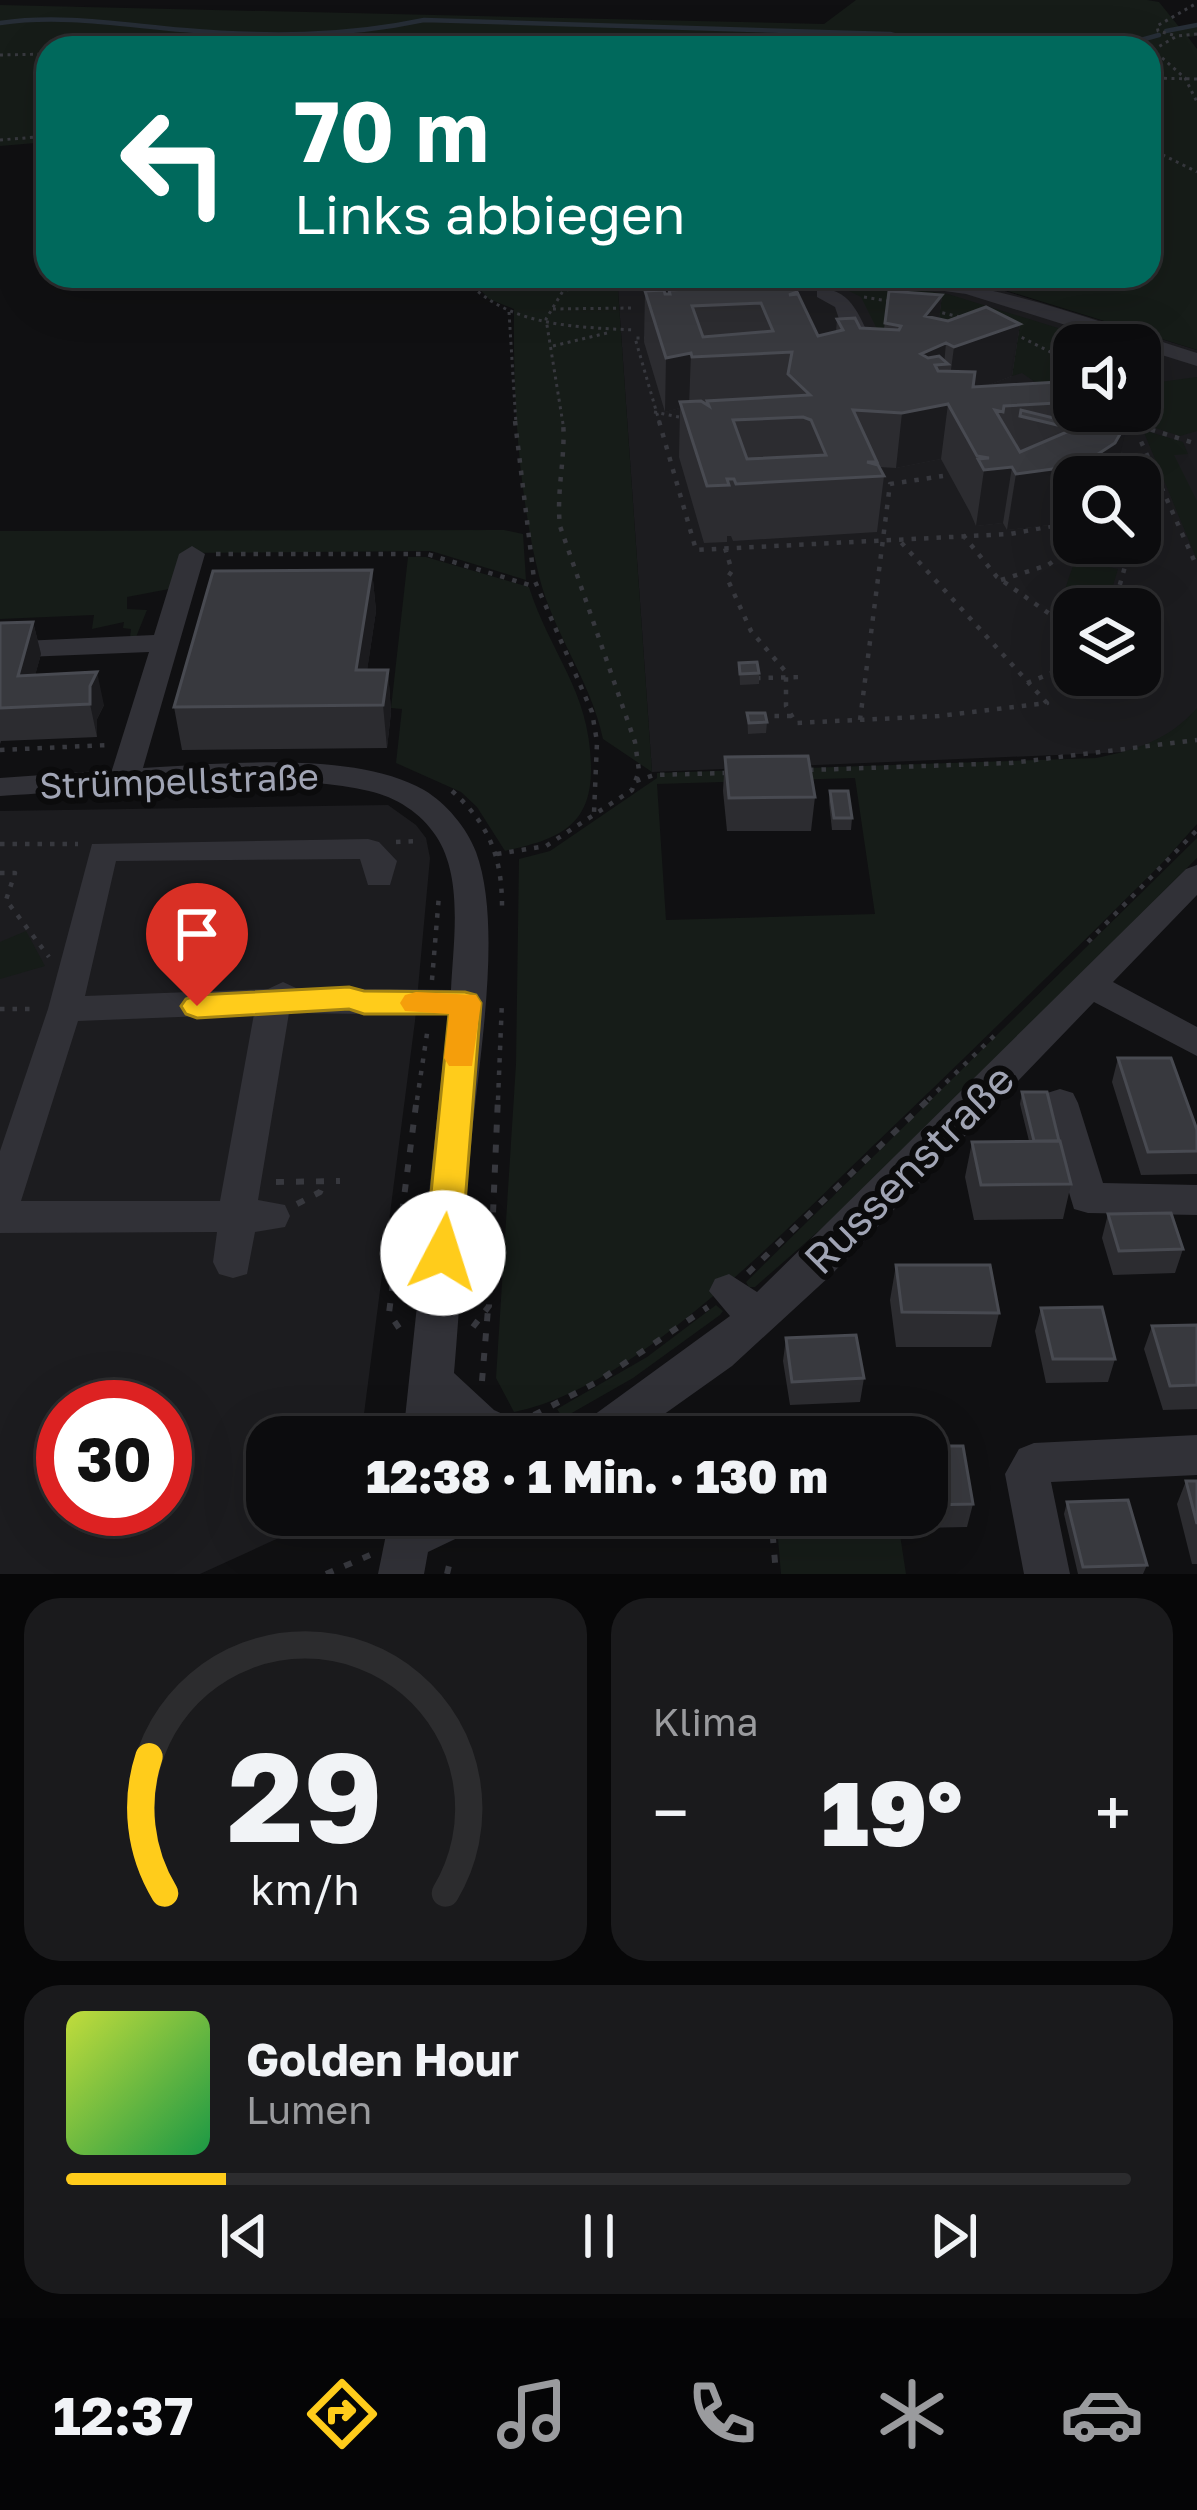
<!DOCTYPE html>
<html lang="de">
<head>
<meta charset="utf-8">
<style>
  :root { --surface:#0c0c0e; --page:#1a1a1c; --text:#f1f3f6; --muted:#9a9b9e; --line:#2c2c2e; --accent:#ffcc1b }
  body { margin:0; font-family:"Golos Text",sans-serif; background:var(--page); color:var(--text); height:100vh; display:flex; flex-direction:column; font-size:45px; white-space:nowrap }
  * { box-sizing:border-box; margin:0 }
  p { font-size:39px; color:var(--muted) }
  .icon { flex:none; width:66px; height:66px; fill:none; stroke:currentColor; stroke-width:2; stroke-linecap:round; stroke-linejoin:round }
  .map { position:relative; height:1574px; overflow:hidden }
  .panel { display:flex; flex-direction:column; gap:24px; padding:24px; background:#070708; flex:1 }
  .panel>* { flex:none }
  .hud { position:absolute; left:36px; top:36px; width:1125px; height:252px; border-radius:36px; box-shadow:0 12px 48px #0002,0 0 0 3px var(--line); background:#00695c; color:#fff; overflow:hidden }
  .fabs { position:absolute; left:1053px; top:324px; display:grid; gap:24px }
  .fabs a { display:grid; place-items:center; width:108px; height:108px; border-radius:24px; background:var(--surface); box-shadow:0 12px 48px #0002,0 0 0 3px var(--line); font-size:60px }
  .speed { position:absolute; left:36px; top:1380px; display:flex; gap:24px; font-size:60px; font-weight:700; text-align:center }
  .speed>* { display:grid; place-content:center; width:156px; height:156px; border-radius:50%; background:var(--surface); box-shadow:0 12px 48px #0002,0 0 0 3px var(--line); line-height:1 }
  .speed .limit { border:18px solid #d22; background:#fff; color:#111 }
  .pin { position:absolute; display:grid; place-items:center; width:102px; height:102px; color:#fff; margin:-123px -51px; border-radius:50% 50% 50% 0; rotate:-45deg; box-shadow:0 0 12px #0007 }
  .pin .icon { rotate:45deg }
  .me { position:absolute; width:132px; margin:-66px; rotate:5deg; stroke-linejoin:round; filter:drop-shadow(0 0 9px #0008) }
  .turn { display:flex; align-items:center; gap:42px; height:252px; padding:0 60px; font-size:54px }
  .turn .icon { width:156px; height:156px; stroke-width:2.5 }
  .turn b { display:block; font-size:84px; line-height:102px }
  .big { font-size:90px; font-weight:800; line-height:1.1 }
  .panel .widget { flex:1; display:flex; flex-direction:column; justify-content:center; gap:18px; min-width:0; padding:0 42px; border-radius:36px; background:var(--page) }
  .panel .dial { align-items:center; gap:0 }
  .dial svg { height:312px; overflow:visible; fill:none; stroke:var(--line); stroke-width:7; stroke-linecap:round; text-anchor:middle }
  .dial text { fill:var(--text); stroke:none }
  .song { display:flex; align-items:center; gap:36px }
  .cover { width:144px; height:144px; border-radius:18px; background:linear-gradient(135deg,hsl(70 70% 55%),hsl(140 70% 35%)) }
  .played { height:12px; border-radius:6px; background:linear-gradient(90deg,var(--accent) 15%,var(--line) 15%) }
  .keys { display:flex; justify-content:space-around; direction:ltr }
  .heat { display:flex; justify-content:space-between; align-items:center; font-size:66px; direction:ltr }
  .panel .tiles { flex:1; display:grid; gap:24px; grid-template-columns:1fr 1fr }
  .widget:last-child { grid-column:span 2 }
  .trip { position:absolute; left:246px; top:1416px; width:702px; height:120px; border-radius:36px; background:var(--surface); box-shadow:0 12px 48px #0002,0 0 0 3px var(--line); font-weight:800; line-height:120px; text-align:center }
  .tabs { display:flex; height:192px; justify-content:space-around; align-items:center; background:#050506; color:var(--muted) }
  .tabs .icon { width:84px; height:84px }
  .tabs .current { color:var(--accent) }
  .tabs b { font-size:54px; color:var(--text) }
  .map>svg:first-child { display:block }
</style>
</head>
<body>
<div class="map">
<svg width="1197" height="1574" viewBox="0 0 1197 1574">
  <rect width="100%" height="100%" fill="#101012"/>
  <!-- built -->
  <path fill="#1c1c1f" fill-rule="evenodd" d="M617,276H996L995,288L1197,350V749L652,772ZM1074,345H1140V411H1074ZM1074,477H1140V543H1074ZM1074,609H1140V675H1074Z
    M388,805L416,825L426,838L430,858L415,1021L361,1437H267V1515H329L200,1574H0V811ZM63,1407H165V1509H63Z"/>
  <!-- green -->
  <path fill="#161c18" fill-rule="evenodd" d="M856,0H1147L1159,2L1180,28L1197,26V36L1188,37L1197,49V350L995,287L996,276H1149V48H48V142L0,146V5L824,24Z
    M467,276H617L652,772L603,739C591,681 553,633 539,576C518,491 513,396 514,309L489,299Z
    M833,278L948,294L1113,345H1074V387L1048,391L1022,373L1012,376L979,359L884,343L861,297L831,282Z
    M1197,377V431L1180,436L1134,421L1126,411H1140V393L1156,391L1153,383Z
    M1143,430L1183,442L1188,454L1174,455L1197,501V560Z
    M504,530L523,534L526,580L431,551L182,553L169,589L127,597V609L147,610L136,637L130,638L131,629L123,628L124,622L92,629L94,615L0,619V531Z
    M408,557H426L529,587C551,656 592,693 591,772C590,829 554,840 505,851L477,807L461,792L396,763L402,709L391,708Z
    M1075,560L1118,569L1106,609L1062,598Z
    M1197,708V824L1165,860C1070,955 974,1049 877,1142C787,1228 638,1388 514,1412L496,1378L516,1064L519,859L550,851L657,778V773L1096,758C1136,750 1169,740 1197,708ZM855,778L875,914L666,920L657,784Z
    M1197,838V858L845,1208L755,1287H749L746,1282Z
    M26,931L45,966L0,979V942Z
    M716,1305L723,1311L720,1315L633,1378L563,1418L557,1409L647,1357Z
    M776,1515H897L906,1574H781Z"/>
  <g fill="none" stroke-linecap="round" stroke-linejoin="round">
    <!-- stream -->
    <path stroke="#262d36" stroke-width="4.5" d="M0,23C62,14 123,25 184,30C265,37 344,37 424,20L890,34L942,48
      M1166,31L1197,25
      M1112,48L1159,35
      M1019,276L1020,284"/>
    <!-- path-far2 -->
    <path stroke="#37383e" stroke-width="3" stroke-dasharray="3 4.5" stroke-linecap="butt" d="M1197,34L1177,36L1153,50L1185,78L1197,102
      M1173,35L1158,31L1157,26L1197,3
      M0,55L48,54
      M1149,78L1197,79
      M0,140L48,136
      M1149,148L1197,172
      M462,276C505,326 572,327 634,330
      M1047,289L1058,276
      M567,290L600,276
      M864,297L894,302
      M553,309L631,308
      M935,311L964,318
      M509,312L516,424
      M1015,334L1074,364
      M647,338H635L660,424
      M553,346L611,332
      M654,412L684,418
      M1127,422L1135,424
      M563,424L546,319L572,276"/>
    <!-- path-far1 -->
    <path stroke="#37383e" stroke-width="4.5" stroke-dasharray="4.5 8" stroke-linecap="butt" d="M515,421L534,579L592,712L597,742L594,813
      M659,421L696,550L1010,534L1074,522
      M1127,422L1197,444
      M1125,429L1135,428L1197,567
      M1120,453L1123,477
      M963,535L997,577L1074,631
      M725,548L732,571L727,578L751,631L786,672V706L796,723L939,716L1047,703L899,540
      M216,554H427L536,587
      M1001,580L1048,565L1079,543
      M1113,609L1126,563L1123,543
      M756,678L804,677
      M1027,683L1074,664
      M762,716H792
      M860,720L890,484L943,476
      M0,750L108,745
      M809,770L1011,763L1197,740
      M636,781L654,775L725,773
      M452,791C489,824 502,857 502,906
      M396,842L421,841
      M0,844H78
      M497,854L546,846L632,790L639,771L635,742L560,526C556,490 566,457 563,421
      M0,873H15L6,900L49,957
      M1088,942L1197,830
      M432,980L439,895
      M0,1009H36
      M417,1100L428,1027
      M498,1100L502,1001
      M928,1100L999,1031"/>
    <!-- path -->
    <path stroke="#37383e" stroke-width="6" stroke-dasharray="8 12" stroke-linecap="butt" d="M276,1182L340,1181
      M297,1204L320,1192L324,1182
      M748,1273L931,1097
      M473,1327L489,1306L498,1097
      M399,1328L389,1313L417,1097
      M482,1381L488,1309
      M534,1415L597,1382L708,1307
      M771,1515L776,1574
      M489,1529L506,1521
      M326,1574L370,1555
      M447,1574L451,1557"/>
    <!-- minor -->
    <path fill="#313137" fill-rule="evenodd" d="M870,276C985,276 1088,319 1197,353V366L966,294L880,282Z
      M817,289C852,286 861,320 874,347L868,358H852L835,307L817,297Z
      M192,546L205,554L143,768C222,764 353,750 424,790C446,803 467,828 476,852C503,925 479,1057 472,1135C464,1214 461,1294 454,1373L494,1410L522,1423L529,1437H463L448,1423L447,1437H403L448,1015L289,1013L258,1200L285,1205L290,1216L285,1227L255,1232L247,1274L233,1278L219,1274L213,1262L217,1232L0,1233V1151L48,1009L92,844L368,839L379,842L397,861L390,885H368L360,859L116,861L85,996L268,989L283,982L296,988L451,990C453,944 464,878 436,836C421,813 396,797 369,791C265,767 108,790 0,796V778L112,770L149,652L0,658V642L154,635L179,554ZM254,1014L220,1201H21L78,1021Z
      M1197,865V895L1113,982L1197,1027V1056L1094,1002L830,1276L732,1366L632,1437H576L583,1423L730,1316L709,1291L715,1279L729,1274L757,1292L1186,869Z
      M1060,1089L1073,1093L1078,1103L1103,1183L1197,1185V1215L1088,1213L1074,1209L1042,1103L1047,1093Z
      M1197,1435V1475L1051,1482L1070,1574H1024L1005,1474L1019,1449L1034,1443Z
      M390,1515H480L474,1530L428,1552L424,1574H378Z"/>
  </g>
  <!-- wall -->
  <path fill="#2c2c30" d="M669,290L797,294L818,336L836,331L837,319L860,328L884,329L889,291L942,295L939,319L1020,324L1012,376L986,386L1074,381V411H1125L1117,475L1074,477V516L1050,525L1007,530L1003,523L976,526L970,512L941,459L896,468L879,467L884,476L877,532L733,541L731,536H727V542L704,543L679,457L680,408L665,412L644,342L645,291L669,294Z
    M372,570L376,611L367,670H388L391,712L387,748L182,750L174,707Z
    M33,622L41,654L35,675L104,705L97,719V737L1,741L0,744V623Z
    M739,663L759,673V684L740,685Z
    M747,713L767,722L766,733L748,734Z
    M725,757L815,797L811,831H727L723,791Z
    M830,791L852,818L851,830H832L829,802Z
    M1118,1058L1197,1130V1174L1141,1175L1112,1082Z
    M1022,1092L1071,1184L1063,1219L974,1220L965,1177L972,1142L1029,1141L1020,1104Z
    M1108,1214L1183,1249L1175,1273L1113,1275L1102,1238Z
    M896,1265L999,1313L991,1347H896L890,1300Z
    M1041,1308L1115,1359L1108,1382L1046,1383L1035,1331Z
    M1197,1325V1409L1163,1410L1144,1349L1152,1326Z
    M786,1338L864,1378L860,1402L790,1405L783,1361Z
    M927,1446L973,1504L967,1527L918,1528L916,1515H927Z
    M1186,1481H1197V1564H1192L1177,1504Z
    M1067,1502L1147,1565L1143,1574H1078L1064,1514Z"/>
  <!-- shaded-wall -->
  <path fill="#1b1b1e" d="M942,295L936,346L946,343L944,365H935L914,407L925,316Z
    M1020,324L1012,376L973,391L965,441L972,391L947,400L954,347Z
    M691,353L689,406L680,402V408L665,412L666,358Z
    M948,404L941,459L896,468L902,413Z
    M1128,420L1115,477H1074V516L1050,525L1007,530L1016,474Z
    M1012,467L1003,523L976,526L984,470Z
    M372,570L376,611L362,705L356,670Z
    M33,622L41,654L26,709L18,676Z
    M388,670L391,712L387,748L383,705Z
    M97,672L104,705L97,719V737L90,704V686Z"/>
  <!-- building -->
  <path fill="#38393e" stroke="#484a51" stroke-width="3" fill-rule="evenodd" d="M794,284L797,292L789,295L798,294L818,336L843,330L837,319L855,318L860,328L899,330L901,326L885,323L889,291L942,295L925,316L948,321L986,307L1020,324L954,347L946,343L921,354L928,358L939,356L948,364L935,365L938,371L975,372L973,387L1074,381V402L1004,406L1003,412L995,410L1020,452L1074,429L1020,416L1021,410L1078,424L1082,411H1125L1128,420L1115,443L1092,458L1060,468L1016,474L1012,467L984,470L978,459L989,458L977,456L948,404L902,413L853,410L877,462H867L878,465L884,476L736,484L734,479H727L729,485L707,486L680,402L701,401L709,406L707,401L810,395L788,374L792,352L692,357L691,353L666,358L645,291L664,290L665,294H670L669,290ZM761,303L773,331L703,337L692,306ZM803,417L811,420L826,455L747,459L733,420Z
    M372,570L356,670H388L383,705L174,707L213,571Z
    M33,622L18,676L97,672L90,686V704L0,708V623Z
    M757,662L759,673L740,674L739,663Z
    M747,713H765L767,722L749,723Z
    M808,756L815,797L729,798L725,757Z
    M830,791H848L852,818H834Z
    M1118,1058H1171L1197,1130V1151L1148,1152Z
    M1022,1092H1047L1059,1141H1034Z
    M1060,1141L1071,1184L981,1185L972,1142Z
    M1171,1213L1183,1249L1119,1251L1108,1214Z
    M896,1265H990L999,1313L902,1312Z
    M1102,1307L1115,1359H1053L1041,1308Z
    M1197,1325V1385L1170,1386L1152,1326Z
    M856,1335L864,1378L792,1382L786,1338Z
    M927,1446H963L973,1504L927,1505Z
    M1186,1481H1197V1524Z
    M1128,1500L1147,1565L1083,1567L1067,1502Z"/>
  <!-- route -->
  <path fill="#ffcc1b" stroke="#a68512" stroke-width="3" d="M349,987L364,991L465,992L476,995L481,1003L461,1253L456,1264L443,1268L431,1264L425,1253L449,1014H364L349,1009L197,1018L186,1014L181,1006L186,999L197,995Z"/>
  <!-- slow -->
  <path fill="#f59e0b" d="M416,992L476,995L481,1003L472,1066H449L444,1058L449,1014L405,1011L400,1003L405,995Z"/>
  <g text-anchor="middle" stroke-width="12" stroke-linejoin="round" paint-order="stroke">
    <!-- street labels -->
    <g font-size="36" fill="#a0a4b4" stroke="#0b0b0c">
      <text transform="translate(179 781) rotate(-2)" y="13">Strümpellstraße</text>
    </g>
    <!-- near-street labels -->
    <g font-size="42" fill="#a0a4b4" stroke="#0b0b0c">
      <text transform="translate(909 1169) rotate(-45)" y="15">Russenstraße</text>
    </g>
  </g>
</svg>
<div class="fabs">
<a><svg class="icon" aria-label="sound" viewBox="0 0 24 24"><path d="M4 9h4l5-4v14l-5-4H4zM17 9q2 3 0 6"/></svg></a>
<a><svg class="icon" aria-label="search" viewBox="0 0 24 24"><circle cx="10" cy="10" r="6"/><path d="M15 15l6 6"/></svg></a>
<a><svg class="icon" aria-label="layers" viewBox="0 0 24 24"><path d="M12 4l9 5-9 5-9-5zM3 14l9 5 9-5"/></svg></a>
</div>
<div class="speed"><div class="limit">30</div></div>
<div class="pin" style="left:197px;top:1006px;background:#d93025"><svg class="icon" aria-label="arrive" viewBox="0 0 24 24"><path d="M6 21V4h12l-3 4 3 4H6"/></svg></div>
<svg class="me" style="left:443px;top:1253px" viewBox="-20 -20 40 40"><circle r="19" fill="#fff"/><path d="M0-13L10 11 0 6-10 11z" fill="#ffcc1b"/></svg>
<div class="trip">12:38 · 1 Min. · 130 m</div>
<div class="hud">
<div class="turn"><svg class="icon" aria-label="left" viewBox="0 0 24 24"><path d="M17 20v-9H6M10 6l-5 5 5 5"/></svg><div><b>70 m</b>Links abbiegen</div></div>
</div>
</div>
<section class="panel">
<div class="tiles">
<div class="widget dial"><svg viewBox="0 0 100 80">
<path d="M14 69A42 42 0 1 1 86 69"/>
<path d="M14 69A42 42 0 0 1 10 34" stroke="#ffcc1b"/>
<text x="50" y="56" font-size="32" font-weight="700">29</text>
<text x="50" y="72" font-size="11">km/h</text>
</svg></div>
<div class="widget"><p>Klima</p>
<div class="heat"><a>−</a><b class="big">19°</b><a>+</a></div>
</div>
<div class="widget">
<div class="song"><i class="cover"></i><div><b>Golden Hour</b><p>Lumen</p></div></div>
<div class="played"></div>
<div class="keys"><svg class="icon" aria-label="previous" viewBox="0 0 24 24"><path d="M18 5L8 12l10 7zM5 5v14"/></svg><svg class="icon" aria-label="pause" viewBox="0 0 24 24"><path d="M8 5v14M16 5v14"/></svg><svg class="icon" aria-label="next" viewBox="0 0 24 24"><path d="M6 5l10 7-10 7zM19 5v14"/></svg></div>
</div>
</div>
</section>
<nav class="tabs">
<b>12:37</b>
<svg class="icon current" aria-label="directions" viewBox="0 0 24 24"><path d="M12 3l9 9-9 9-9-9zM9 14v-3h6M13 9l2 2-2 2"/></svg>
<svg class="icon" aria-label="music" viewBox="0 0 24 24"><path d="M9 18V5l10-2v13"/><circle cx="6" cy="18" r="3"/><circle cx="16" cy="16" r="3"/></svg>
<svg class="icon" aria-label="phone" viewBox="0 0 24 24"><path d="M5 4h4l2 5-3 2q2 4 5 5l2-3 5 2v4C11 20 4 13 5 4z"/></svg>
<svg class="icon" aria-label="climate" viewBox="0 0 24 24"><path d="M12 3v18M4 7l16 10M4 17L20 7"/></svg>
<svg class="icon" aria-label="car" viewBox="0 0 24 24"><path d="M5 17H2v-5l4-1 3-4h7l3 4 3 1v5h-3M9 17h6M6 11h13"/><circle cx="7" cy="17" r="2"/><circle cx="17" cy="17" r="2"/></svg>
</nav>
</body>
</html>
